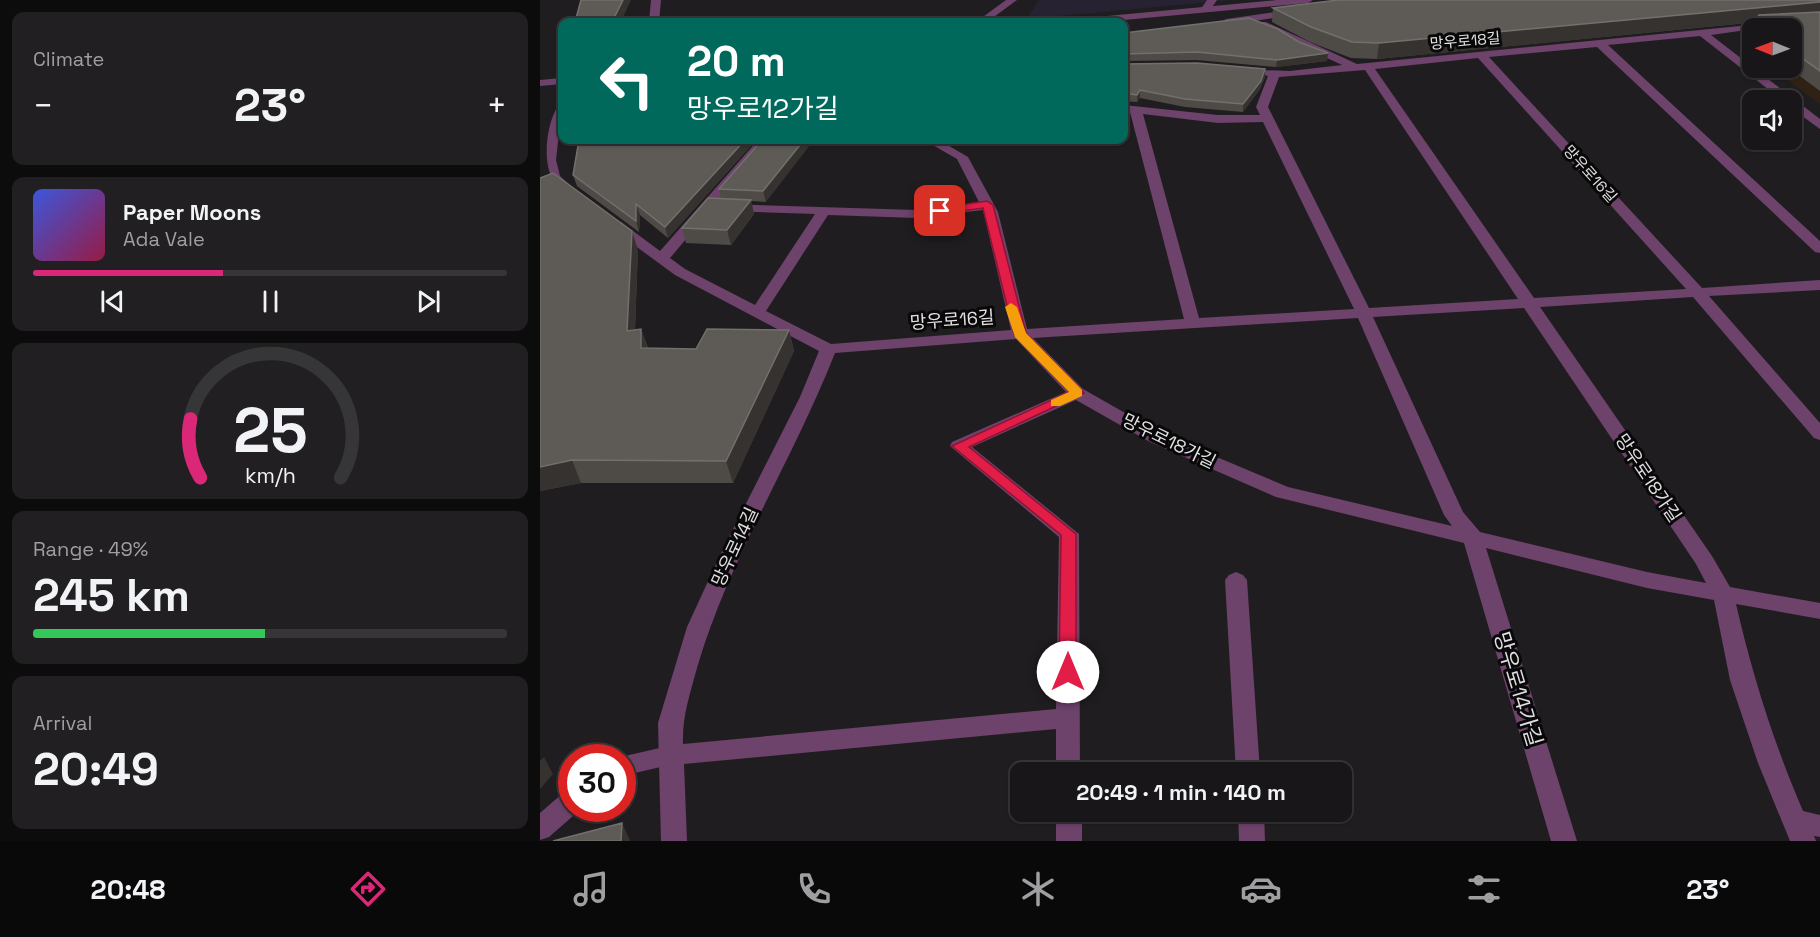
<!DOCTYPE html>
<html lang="en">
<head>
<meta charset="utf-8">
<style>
  :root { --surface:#181618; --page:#211f21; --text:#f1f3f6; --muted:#9f9fa2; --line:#363537; --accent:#db2777 }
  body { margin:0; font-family:"Space Grotesk","Noto Sans KR",sans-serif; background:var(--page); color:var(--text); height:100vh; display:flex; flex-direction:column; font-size:22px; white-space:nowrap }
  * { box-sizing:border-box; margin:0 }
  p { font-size:20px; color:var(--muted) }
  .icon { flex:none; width:33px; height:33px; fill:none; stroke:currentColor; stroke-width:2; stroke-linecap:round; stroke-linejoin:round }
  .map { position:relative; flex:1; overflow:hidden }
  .drawer { display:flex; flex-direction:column; gap:12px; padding:12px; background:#0d0c0d; width:540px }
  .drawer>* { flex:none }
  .banner { position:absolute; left:18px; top:18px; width:570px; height:126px; border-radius:12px; box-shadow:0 2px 4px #0004,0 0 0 2px var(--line); background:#00695c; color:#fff; overflow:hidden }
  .needle { width:39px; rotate:271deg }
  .buttons { position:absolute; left:1202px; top:18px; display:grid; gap:12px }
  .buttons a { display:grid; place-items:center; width:60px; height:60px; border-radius:12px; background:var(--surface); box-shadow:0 2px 4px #0004,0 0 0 2px var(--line); font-size:30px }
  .speed { position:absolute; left:18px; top:744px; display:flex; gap:12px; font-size:30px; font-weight:700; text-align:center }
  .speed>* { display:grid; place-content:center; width:78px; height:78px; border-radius:50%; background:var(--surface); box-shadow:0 2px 4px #0004,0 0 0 2px var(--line); line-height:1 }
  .speed .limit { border:9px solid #d22; background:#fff; color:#111 }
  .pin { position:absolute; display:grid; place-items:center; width:51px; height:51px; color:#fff; margin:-26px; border-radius:12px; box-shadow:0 3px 9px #0006 }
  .me { position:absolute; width:66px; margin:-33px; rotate:0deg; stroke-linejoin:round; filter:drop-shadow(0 0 4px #0008) }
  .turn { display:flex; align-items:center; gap:21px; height:126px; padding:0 30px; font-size:27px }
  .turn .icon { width:78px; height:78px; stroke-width:2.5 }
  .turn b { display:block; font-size:42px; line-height:51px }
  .big { font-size:45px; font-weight:800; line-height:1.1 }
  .drawer .widget { flex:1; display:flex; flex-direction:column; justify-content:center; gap:9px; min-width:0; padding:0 21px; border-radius:12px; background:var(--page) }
  .drawer .dial { align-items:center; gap:0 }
  .dial svg { height:156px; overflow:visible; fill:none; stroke:var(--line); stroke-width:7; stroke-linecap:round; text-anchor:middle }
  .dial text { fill:var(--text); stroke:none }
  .song { display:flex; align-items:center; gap:18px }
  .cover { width:72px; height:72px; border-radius:9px; background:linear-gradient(135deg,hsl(230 70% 55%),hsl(340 70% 35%)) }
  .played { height:6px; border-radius:3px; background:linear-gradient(90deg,var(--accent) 40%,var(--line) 40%) }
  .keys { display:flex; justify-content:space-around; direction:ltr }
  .heat { display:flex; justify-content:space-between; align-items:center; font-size:33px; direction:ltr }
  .charge { height:9px; border-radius:4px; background:linear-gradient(90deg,#34c759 49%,var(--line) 0) }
  .trip { position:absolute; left:470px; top:762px; width:342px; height:60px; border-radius:12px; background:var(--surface); box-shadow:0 2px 4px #0004,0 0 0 2px var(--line); font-weight:800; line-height:60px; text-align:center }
  .dock { display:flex; height:96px; justify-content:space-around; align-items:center; background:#0a090a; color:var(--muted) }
  .dock .icon { width:42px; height:42px }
  .dock .selected { color:var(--accent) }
  .dock b { font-size:27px; color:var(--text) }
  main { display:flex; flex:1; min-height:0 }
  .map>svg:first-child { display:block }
</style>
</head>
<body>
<main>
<section class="drawer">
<div class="widget"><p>Climate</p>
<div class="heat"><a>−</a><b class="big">23°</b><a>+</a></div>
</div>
<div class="widget">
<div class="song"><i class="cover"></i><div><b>Paper Moons</b><p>Ada Vale</p></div></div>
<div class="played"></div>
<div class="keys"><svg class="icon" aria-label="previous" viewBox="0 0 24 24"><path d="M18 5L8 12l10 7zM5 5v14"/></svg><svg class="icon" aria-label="pause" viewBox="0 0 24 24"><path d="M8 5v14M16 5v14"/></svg><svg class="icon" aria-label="next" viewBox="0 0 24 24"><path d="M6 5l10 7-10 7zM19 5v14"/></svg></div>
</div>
<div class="widget dial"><svg viewBox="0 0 100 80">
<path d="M14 69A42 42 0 1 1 86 69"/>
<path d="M14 69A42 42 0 0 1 9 39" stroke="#db2777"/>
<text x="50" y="56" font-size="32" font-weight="700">25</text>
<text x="50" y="72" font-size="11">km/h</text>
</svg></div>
<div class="widget"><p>Range · 49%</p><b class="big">245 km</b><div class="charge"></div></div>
<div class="widget"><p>Arrival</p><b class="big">20:49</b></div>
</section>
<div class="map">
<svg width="1280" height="841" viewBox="0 0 1280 841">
  <rect width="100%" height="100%" fill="#201d20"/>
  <!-- education -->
  <path fill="#2f2215" d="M1280,48V104L1231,68H1251Z"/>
  <!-- medical -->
  <path fill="#272232" d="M499,0H691L487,19Z"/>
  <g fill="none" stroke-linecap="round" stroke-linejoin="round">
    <!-- lane -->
    <path fill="#6d426b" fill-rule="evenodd" d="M466,0H477L447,22H436Z
      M667,0H677L669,12H661L660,10Z
      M133,745L142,748L145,755L142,762L82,776V758H76Z
      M32,790V808L41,809L9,837L0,840V813L23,793Z"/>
    <!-- street -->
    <path fill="#6d426b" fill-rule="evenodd" d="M111,0H121L119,22H109Z
      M737,0H773L768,3L562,22H530L535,19Z
      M757,9L762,12L761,14L686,25L681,22L686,19Z
      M718,22H726L817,64L1230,23L1235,26L1171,35L1280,119V129L1251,108V100H1242L1160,36L1068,45L1280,241V253L1275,252L1057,47L949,57L1162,288L1280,280V290L1169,296L1280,423V440L1274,438L1153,297L1000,307L1172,556L1190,587L1280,603V619L1196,604C1213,677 1233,741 1263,811L1280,815V837L1274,836L1276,841H1250L1218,763L1190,680L1174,600L1107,588L946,548L1037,841H1011L924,543L736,497L610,442L536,400L432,447L539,534L540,772H516V729L144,764L147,841H121L118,723L147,627L182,551L260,397L279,351L135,275L71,228V222H81L120,251L218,140H230L130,258L145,269L215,305L275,214L189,211L182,207L184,204L377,210L439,202L417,159L384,140H399L428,157L458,212L487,329L644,319L590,112L584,111V105L678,115H720L716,107L728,76L719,74V70L750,71L802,65L718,26ZM938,58L1146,289L994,298L835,69ZM825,70L978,299L829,308L728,107L739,77ZM603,114L678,123L723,122L814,309L659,318ZM443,210L471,330L291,344L226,311L288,215L377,218ZM984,308L1156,564L1166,583L1107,572L940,532L923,512L833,317ZM818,318L904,515L912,526L748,487L622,434L543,389L493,338ZM476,339L526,392L412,442L410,446L519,537L516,709L143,744C142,717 150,694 157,668C189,558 253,460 295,353Z
      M22,78V84L0,86V80Z
      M22,105L16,160L20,176L34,189L27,193C0,184 3,129 18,106Z
      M696,572L703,575L707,580L720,772H696L685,580L689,575Z
      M516,812H542V841H516Z
      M698,812H724L725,841H699Z"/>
  </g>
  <!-- wall -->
  <path fill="#4e4b47" d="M1280,0V91L1249,68H1251V28H1212V40L1204,34L1207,23L837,59L811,58L770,42L732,22L733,8Z
    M584,33L759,42L788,53L787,61L736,67L657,60L584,61Z
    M584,63V64L725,69V77L720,89L703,112L645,107L600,98L597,102L584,101Z
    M39,140H216L128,238L100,215L99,232L37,186L33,175Z
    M222,140L226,202L211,201L214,214L191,245L146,243L142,228L181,198L179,189Z
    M98,250L95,330L101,329L108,348L156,349L249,330L254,351L193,483H41L0,491Z"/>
  <!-- shaded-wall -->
  <path fill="#353230" d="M83,0H91L81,22H72Z
    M1280,2V16L1208,19L1207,23L837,59L839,43Z
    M788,53L787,61L736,67L737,60Z
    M725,69V77L720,89L703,112V104Z
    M600,90V98L597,102V95Z
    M205,140H216L128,238L125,227Z
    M264,140H274L226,202L223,191Z
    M211,200L214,214L191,245L187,230Z
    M96,204L100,215L99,232L96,221Z
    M92,231L98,250L94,353L87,331Z
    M101,329L108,350L101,348Z
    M249,330L254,351L193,483L186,461Z
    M32,460L41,483L0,491V467Z
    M4,757L13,774L0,789V761Z
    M82,823L90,840V841H81Z"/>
  <!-- building -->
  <path fill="#5e5b57" stroke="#72706d" stroke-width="1.5" d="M41,0H83L72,22H35Z
    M798,0H1280V2L839,43L812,42L771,27L733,8Z
    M1280,12V71L1251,50V28H1221L1208,19L1217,18L1219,15Z
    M709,18L738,29L759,42L788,53L737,60L657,52L584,54V33Z
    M584,63V64L657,63L725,69L721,81L703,104L645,99L600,90L597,95L584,93Z
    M39,140H205L125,227L96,204V221L33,175Z
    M222,140H264L223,191L179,189Z
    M13,173L92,231L87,331L101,329V348L156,349L167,329L249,330L186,461L32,460L0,467V178Z
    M168,198L211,200L187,230L142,228Z
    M82,823L81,841H13Z"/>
  <!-- route -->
  <path fill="#e11d48" stroke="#92132f" stroke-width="1.5" d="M447,201L453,205L486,333L544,393L429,447L536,534V672L534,677H521L519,672L521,535L412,446L529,392L474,334L443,208L400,214L395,211L400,208Z"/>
  <!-- slow -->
  <path fill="#f59e0b" d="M471,303L477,307L486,333L542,390V396L520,406H511V400L529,392L475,337L465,307Z"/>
  <g text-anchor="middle" stroke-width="6" stroke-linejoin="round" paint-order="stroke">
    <!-- far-street labels -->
    <g font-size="15" fill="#e1dfe1" stroke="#090809">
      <text transform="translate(925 41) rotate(-5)" y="5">망우로18길</text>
      <text transform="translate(1050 174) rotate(48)" y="5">망우로16길</text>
    </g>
    <!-- street labels -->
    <g font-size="18" fill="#e1dfe1" stroke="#090809">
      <text transform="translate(412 320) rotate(-4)" y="6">망우로16길</text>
      <text transform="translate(629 441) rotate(26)" y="6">망우로18가길</text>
      <text transform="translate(1108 478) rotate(56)" y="6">망우로18가길</text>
      <text transform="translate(195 547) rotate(-65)" y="6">망우로14길</text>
    </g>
    <!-- near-street labels -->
    <g font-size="21" fill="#e1dfe1" stroke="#090809">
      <text transform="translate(978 689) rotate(73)" y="7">망우로14가길</text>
    </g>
  </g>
</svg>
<div class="buttons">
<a><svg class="needle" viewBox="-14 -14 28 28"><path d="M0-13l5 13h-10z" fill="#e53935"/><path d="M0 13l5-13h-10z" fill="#9f9fa2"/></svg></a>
<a><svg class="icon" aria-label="sound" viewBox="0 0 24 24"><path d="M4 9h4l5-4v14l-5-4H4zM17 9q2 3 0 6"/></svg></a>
</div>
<div class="speed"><div class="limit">30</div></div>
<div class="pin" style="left:400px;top:211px;background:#d93025"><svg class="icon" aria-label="arrive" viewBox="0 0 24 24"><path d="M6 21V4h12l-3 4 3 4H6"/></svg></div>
<svg class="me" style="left:528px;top:672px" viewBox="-20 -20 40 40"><circle r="19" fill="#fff"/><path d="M0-13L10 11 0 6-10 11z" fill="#e11d48"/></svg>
<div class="trip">20:49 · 1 min · 140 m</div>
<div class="banner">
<div class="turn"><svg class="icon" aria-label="left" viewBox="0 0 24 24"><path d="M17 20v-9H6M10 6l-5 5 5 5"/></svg><div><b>20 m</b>망우로12가길</div></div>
</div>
</div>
</main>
<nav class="dock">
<b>20:48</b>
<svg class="icon selected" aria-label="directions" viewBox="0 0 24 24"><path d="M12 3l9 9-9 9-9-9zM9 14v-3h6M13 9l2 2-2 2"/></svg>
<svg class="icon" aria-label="music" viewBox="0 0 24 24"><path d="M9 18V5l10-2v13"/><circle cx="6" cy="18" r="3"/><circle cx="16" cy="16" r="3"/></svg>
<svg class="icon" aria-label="phone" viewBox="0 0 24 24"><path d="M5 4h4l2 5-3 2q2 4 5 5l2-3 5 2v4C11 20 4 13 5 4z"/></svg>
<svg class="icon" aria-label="climate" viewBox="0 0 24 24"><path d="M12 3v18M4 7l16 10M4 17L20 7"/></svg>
<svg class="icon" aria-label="car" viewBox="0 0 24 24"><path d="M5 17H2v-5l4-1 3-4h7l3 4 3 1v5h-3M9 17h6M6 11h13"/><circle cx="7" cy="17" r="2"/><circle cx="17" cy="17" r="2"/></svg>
<svg class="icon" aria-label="filters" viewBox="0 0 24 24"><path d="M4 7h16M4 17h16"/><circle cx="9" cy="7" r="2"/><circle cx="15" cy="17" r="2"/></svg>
<b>23°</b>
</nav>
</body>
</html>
